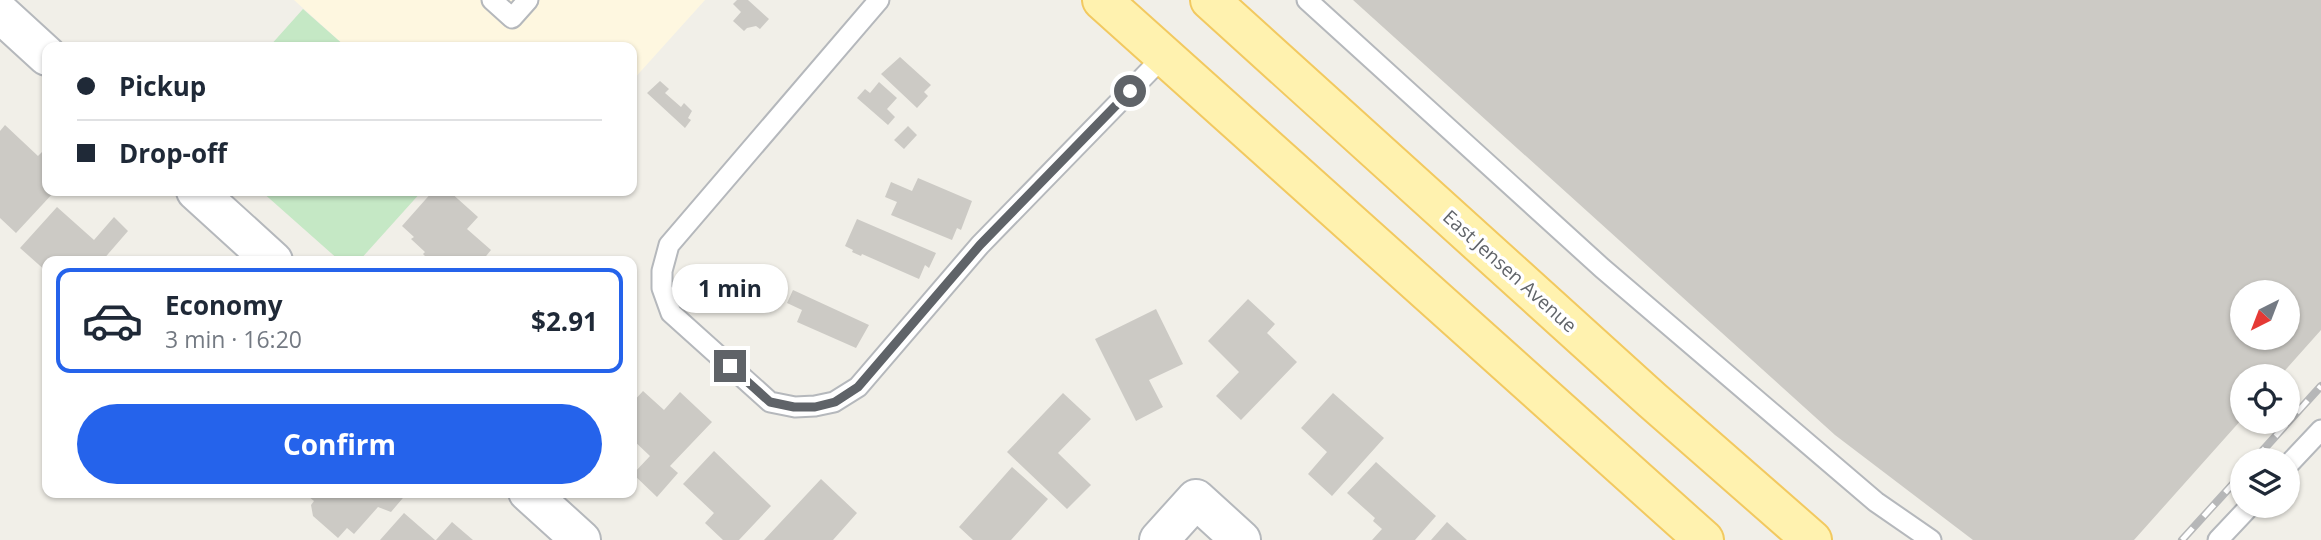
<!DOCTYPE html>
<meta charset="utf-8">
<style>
:root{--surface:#fff;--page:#f6f6f7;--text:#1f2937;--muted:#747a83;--line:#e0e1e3;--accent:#2563eb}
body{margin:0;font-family:"Open Sans",sans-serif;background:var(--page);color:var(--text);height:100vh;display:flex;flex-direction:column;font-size:26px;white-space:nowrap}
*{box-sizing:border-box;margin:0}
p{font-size:23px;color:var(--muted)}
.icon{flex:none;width:38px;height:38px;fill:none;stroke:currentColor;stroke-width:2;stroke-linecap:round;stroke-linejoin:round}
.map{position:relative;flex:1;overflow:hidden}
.sheet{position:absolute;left:42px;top:256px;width:595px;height:242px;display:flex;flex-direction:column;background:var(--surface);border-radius:14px;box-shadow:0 2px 5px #0004}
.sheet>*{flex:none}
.banner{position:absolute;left:42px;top:42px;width:595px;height:154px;border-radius:14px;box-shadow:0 2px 5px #0004;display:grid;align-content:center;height:154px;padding:0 35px;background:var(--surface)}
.needle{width:46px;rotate:222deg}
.fabs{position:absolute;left:2230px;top:280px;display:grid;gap:14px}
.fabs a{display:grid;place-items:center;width:70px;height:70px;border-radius:50%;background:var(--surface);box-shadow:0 2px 5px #0004;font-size:35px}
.end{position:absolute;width:32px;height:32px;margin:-16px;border:9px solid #5f6368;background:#fff;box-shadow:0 0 0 4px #fff}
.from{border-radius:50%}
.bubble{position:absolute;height:49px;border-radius:24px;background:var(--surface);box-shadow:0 2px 5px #0004;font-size:23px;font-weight:700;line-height:49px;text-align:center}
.banner b{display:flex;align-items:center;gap:24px;height:66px;font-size:26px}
.banner b+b{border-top:2px solid var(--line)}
.banner i{width:18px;height:18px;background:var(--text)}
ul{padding:12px 0 0;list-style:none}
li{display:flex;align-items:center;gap:21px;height:105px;margin:0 14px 10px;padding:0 21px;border:4px solid transparent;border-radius:14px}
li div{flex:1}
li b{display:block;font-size:26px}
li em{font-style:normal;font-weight:700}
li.current{border-color:var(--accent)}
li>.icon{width:63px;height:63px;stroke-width:1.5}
.primary-button{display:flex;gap:14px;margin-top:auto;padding:14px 35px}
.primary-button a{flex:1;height:80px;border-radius:42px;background:var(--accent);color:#fff;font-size:28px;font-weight:700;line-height:80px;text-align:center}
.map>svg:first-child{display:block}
.commercial{fill:#fef7e0}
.green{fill:#c5e8c5}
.building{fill:#cccac5;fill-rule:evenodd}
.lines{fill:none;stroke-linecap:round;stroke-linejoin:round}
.lane-casing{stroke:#b5b8bc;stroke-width:23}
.street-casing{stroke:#b5b8bc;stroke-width:42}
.primary-casing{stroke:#f2c960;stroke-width:42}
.lane{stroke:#fff;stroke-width:19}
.street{stroke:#fff;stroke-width:38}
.primary{stroke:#fff2af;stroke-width:38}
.rail-casing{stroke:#b6b7b8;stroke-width:8}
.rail{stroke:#fff;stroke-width:5;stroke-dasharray:16;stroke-linecap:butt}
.route{stroke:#5f6368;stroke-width:9}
.labels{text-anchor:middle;stroke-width:7;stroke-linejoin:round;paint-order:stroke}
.street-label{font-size:19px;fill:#5f6368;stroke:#fff}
</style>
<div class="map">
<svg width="2321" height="540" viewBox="0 0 2321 540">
<rect width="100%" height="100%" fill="#f1efe8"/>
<path class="commercial" d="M 294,0 L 705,0 L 632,81 L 632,47 L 346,47 Z"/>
<path class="green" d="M 303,9 L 346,47 L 269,47 Z
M 261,191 L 422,191 L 359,261 L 340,261 Z"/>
<path class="building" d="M 737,0 L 748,0 L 769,19 L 760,29 L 756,26 L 747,28 L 744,31 L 733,21 L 741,12 L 733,4 Z
M 1353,0 L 2321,0 L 2321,330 L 2280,376 L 2242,376 L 2242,419 L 2134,540 L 1973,540 L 1835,435 ZM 2242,292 L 2287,292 L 2287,338 L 2242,338 Z
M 900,57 L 931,85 L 924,92 L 928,96 L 917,108 L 881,74 Z
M 660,81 L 669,89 L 665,93 L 681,107 L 684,103 L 692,111 L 688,118 L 691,120 L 685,128 L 647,93 Z
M 879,82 L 897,98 L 887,109 L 895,117 L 888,125 L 857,98 L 865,89 L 870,93 Z
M 5,125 L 38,156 L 42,152 L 47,156 L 47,191 L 55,191 L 16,233 L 0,218 L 0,131 Z
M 908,126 L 917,135 L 904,149 L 894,140 Z
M 918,178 L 972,201 L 961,230 L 957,228 L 952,240 L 891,215 L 897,202 L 885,197 L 891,182 L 912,191 Z
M 433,191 L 449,191 L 478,217 L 467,229 L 491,250 L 482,261 L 430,261 L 423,254 L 425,252 L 411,239 L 414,237 L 402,226 Z
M 57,207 L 94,240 L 114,217 L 128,231 L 102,261 L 47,261 L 47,272 L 20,248 Z
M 857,219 L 936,253 L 929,268 L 925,265 L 919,279 L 862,254 L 861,256 L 852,252 L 853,250 L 845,246 Z
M 793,290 L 869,325 L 856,348 L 797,322 L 802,310 L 787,303 Z
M 1248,299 L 1275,324 L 1267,333 L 1297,362 L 1241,420 L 1216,396 L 1239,372 L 1208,341 Z
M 1156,309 L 1183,364 L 1149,380 L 1163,407 L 1136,421 L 1095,339 Z
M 643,391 L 664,410 L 680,392 L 712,422 L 670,466 L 678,473 L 657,497 L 633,474 L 650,456 L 632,439 L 632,403 Z
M 1063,393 L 1091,419 L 1058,453 L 1091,485 L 1067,509 L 1007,452 Z
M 1333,393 L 1384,438 L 1332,496 L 1308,474 L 1327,452 L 1301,428 Z
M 714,451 L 771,506 L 739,540 L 723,540 L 705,523 L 714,513 L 683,484 Z
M 1376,462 L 1436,516 L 1415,540 L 1372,540 L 1382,529 L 1373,521 L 1375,518 L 1347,493 Z
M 1012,467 L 1048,499 L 1011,540 L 973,540 L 959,527 Z
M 821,479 L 857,513 L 833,540 L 764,540 Z
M 303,492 L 408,492 L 391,512 L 378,507 L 354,534 L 347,528 L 338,538 L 313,516 L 311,505 L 314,501 Z
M 404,513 L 435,540 L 380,540 Z
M 452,522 L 473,540 L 436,540 Z
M 1447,522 L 1467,540 L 1431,540 Z"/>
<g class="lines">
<g class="lane-casing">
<path id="lane" d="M 492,0 L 512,18 L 528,0
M 879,0 L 669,245 L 662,271 L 662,288 L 671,313 L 770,402 L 795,407 L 815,406 L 834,402 L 858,387 L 980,245 L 1164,56
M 1307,0 L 1602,268 L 1876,502 L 1931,540
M 2287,466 L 2321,430
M 2218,540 L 2250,506"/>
</g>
<g class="street-casing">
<path id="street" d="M 0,13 L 47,56
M 196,191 L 273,261
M 528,492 L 581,540
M 1159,540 L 1196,499 L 1241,540"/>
</g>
<g class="primary-casing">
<path id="primary" d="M 1102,0 L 1704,540
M 1210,0 L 1652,400 L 1812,540"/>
</g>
<use href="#lane" class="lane"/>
<use href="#street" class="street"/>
<use href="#primary" class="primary"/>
<g class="rail-casing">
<path id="rail" d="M 2254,460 L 2321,386
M 2182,540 L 2242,474"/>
</g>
<use href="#rail" class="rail"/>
</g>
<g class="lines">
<path class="route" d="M 730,366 L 770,402 L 794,407 L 815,407 L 835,402 L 858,387 L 980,245 L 1130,91"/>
</g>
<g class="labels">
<g class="street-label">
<text transform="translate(1510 271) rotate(42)" y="7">East Jensen Avenue</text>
</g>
</g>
</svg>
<div class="fabs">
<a><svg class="needle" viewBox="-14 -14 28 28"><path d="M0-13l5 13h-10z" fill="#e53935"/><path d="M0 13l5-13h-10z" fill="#747a83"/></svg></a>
<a><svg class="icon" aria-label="locate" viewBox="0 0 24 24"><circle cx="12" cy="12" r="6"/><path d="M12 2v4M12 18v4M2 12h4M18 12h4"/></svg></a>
<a><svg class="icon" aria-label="layers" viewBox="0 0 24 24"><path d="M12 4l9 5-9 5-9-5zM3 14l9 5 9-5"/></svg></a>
</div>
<i class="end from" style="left:1130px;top:91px"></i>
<i class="end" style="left:730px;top:366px"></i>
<div class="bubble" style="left:672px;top:264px;width:116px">1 min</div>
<div class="banner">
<b><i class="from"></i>Pickup</b>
<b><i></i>Drop-off</b>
</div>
<section class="sheet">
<ul>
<li class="current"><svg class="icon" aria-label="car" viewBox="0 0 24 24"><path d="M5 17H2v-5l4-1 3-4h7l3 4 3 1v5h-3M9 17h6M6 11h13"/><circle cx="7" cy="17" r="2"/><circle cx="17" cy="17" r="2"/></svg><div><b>Economy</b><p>3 min · 16:20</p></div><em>$2.91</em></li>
</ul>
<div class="primary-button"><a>Confirm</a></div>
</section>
</div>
